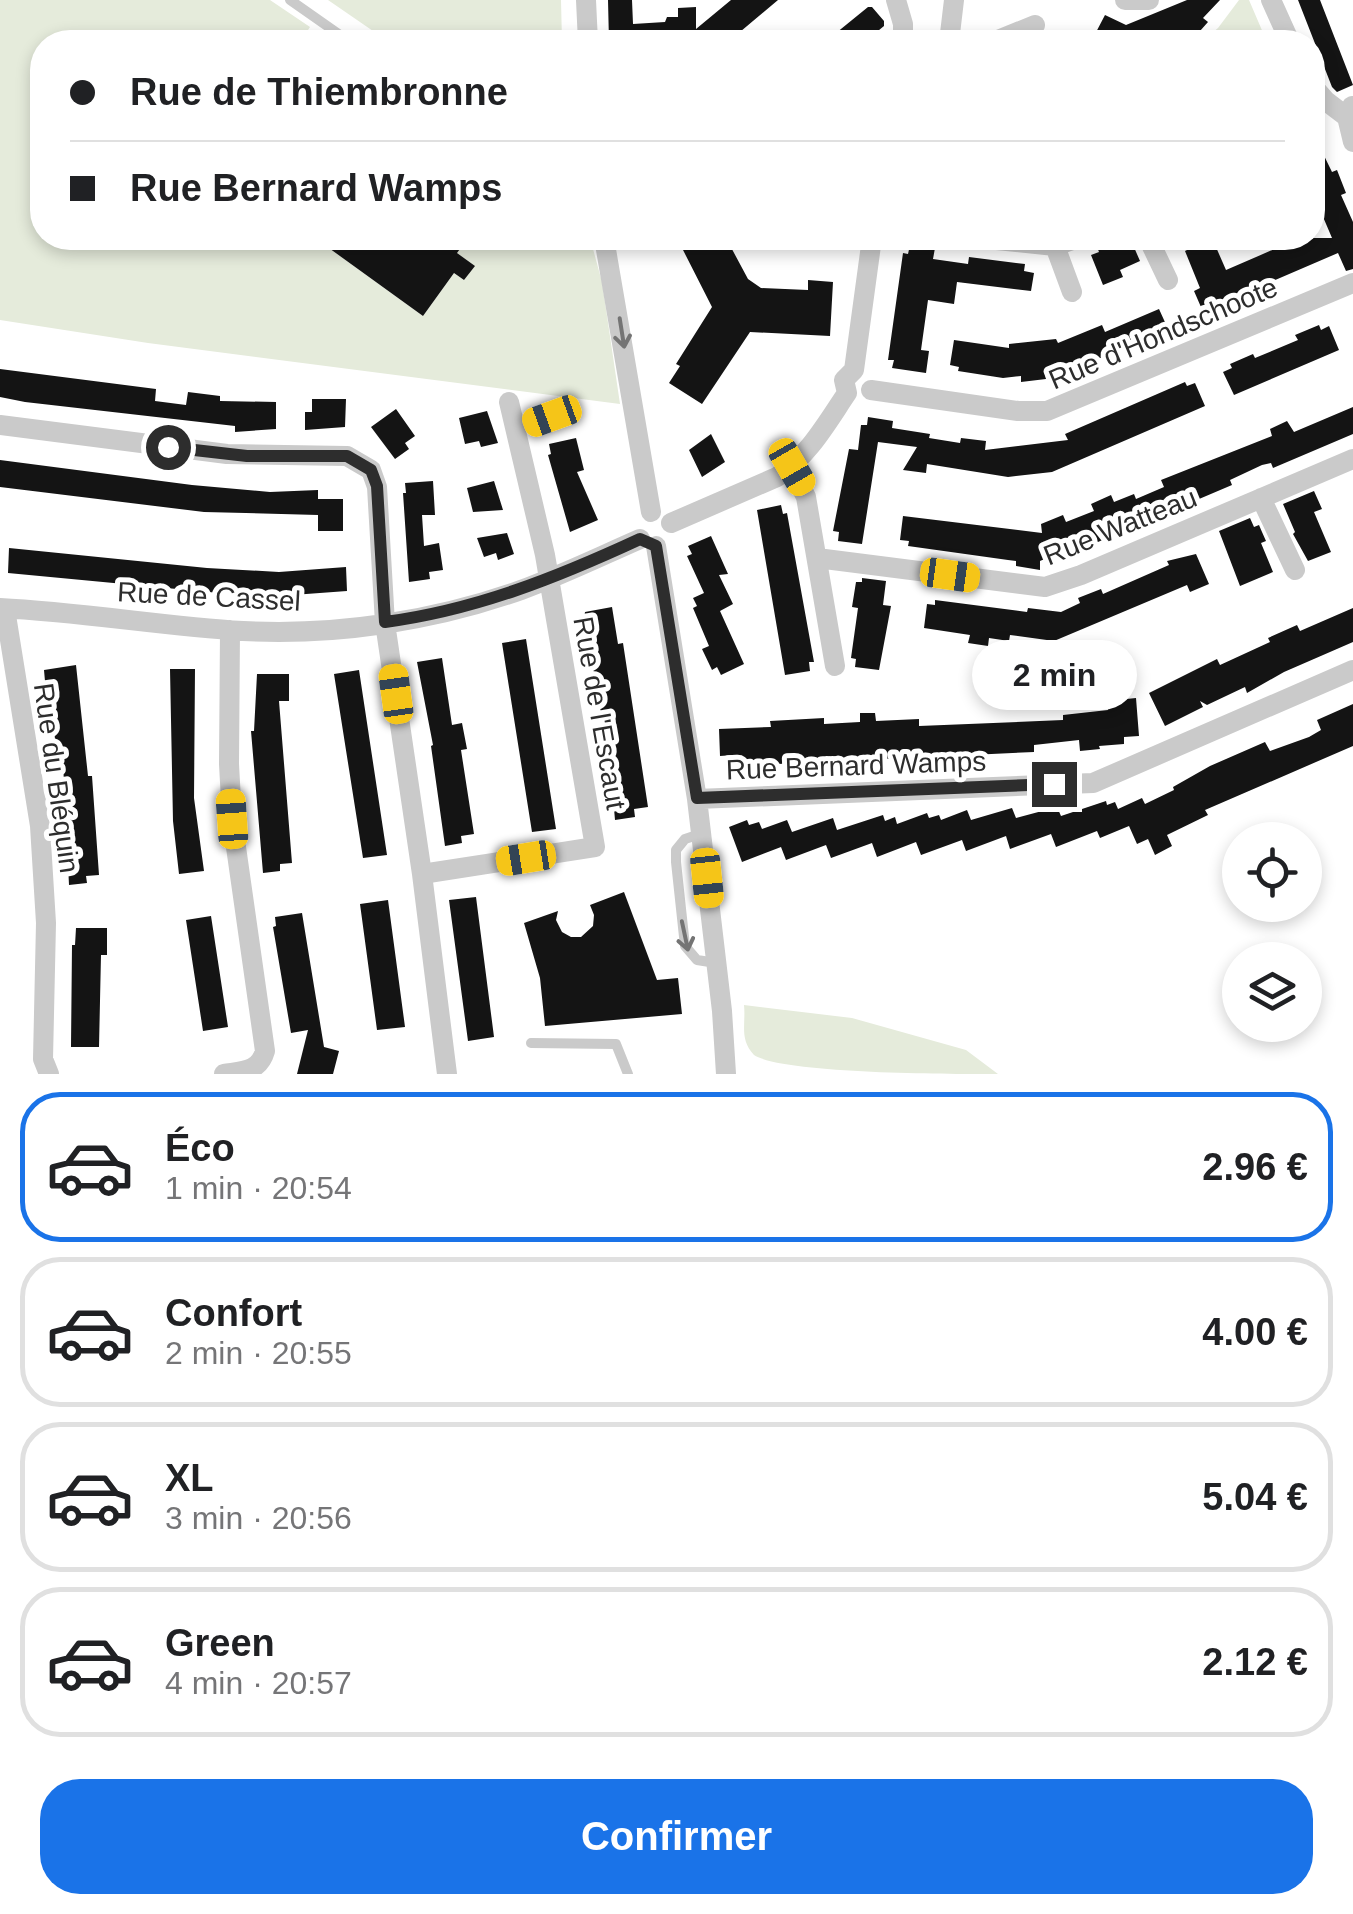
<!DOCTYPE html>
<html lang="fr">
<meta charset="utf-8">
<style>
:root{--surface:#fff;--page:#f2f2f2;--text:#202124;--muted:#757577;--line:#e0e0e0;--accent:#1a73e8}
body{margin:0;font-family:Arial,sans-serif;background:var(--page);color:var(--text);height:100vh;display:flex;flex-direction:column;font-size:38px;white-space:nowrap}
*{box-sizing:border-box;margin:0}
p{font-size:32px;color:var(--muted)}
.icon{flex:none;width:55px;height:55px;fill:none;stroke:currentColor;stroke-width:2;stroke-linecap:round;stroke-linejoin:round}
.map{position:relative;height:1074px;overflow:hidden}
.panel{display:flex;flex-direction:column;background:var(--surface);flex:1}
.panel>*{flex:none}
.banner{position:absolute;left:30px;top:30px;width:1295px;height:220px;border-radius:40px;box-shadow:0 5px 15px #0003;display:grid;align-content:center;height:220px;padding:0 40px;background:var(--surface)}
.fabs{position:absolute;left:1222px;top:822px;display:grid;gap:20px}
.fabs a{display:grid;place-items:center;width:100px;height:100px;border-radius:50%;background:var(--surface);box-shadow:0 5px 15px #0003;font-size:50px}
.end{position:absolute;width:45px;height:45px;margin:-22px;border:12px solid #2d2d2d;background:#fff;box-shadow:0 0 0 5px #fff}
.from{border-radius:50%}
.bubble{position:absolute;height:70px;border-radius:35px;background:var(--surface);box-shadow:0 5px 15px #0003;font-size:32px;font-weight:800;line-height:70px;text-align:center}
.car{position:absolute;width:30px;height:60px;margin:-30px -15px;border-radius:12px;box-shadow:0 0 8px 2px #0007;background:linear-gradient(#f5c518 24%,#345 0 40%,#f5c518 0 76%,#345 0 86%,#f5c518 0)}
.banner b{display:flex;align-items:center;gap:35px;height:95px;font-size:38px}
.banner b+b{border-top:2px solid var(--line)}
.banner i{width:25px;height:25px;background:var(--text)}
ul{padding:18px 0 0;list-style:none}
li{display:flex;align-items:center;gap:30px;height:150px;margin:0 20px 15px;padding:0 20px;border:5px solid var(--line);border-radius:40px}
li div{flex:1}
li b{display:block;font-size:38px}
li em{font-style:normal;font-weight:800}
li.current{border-color:var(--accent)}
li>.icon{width:90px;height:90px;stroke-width:1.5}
.primary-button{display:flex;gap:20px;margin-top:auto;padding:20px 40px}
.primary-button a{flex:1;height:115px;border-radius:40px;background:var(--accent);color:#fff;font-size:40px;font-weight:800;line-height:115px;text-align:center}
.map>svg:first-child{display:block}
.green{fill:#e5ebdb}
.building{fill:#141414}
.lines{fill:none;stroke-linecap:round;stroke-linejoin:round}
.service{stroke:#cacaca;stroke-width:10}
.minor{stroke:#cacaca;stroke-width:20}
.oneway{stroke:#747474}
.route{stroke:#2d2d2d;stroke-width:12}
.labels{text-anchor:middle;stroke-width:10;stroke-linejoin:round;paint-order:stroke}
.street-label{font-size:28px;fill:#2d2d2d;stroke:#fff}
</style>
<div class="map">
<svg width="1353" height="1074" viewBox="0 0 1353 1074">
<rect width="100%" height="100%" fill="#fff"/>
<path class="green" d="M 0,0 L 270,0 L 310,27 L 302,39 L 306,42 L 217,42 L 207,35 L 201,42 L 42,42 L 42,238 L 315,238 L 423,316 L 454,273 L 464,280 L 474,266 L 457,253 L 468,238 L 590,238 L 602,282 L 620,404 L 148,343 L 0,320 Z
M 328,0 L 561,0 L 562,42 L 389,42 Z
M 1239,0 L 1249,0 L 1267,42 L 1201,42 L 1218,28 Z
M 744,1005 L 852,1018 L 966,1050 L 998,1074 C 952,1074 783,1074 754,1055 C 739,1039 746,1024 744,1005 Z"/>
<path class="building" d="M 608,0 L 632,0 L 633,24 L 665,22 L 667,17 L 678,17 L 678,8 L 696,7 L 696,29 L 731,0 L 778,0 L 728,42 L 609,42 Z
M 1187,0 L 1220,0 L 1203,18 L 1208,22 L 1200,31 L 1173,42 L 1102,42 L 1093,38 L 1105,15 L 1126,25 Z
M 1298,0 L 1320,0 L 1353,85 L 1337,92 L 1332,87 Z
M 868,7 L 872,7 L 884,21 L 884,26 L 873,35 L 880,42 L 825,42 Z
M 1312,131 L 1332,172 L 1337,170 L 1346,193 L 1341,195 L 1353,222 L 1353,269 L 1346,271 L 1338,253 L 1254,289 L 1257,297 L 1249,301 L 1214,314 L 1213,310 L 1204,314 L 1194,291 L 1200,288 L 1185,251 L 1189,249 L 1186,241 L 1212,238 L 1226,270 L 1300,238 L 1332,238 L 1312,191 Z
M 315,238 L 468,238 L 457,253 L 475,266 L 464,280 L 454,273 L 423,316 Z
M 681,238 L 726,238 L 748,279 L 761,288 L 808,290 L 808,280 L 833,282 L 830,336 L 750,332 L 702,404 L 669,383 L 680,366 L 676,364 L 712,307 L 682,248 L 685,246 Z
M 1130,238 L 1140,261 L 1120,270 L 1123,277 L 1103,285 L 1091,255 L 1099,252 L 1097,247 Z
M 910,245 L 935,248 L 933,259 L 968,264 L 969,257 L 1025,264 L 1024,271 L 1034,273 L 1031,291 L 957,282 L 954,304 L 928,300 L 921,350 L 929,351 L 926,373 L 892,368 L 894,360 L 888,360 L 903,253 L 908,254 Z
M 1159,309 L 1169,331 L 1160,335 L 1163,340 L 1139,349 L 1138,345 L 1130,348 L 1128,346 L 1082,366 L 1080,361 L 1045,374 L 1046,379 L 1021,382 L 1021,376 L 1003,378 L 958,371 L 959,367 L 950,365 L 954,340 L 1009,348 L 1009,344 L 1056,339 L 1058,343 L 1102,325 L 1105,332 Z
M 1319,325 L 1321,330 L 1329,326 L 1339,350 L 1234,395 L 1223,372 L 1232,368 L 1230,364 L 1253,354 L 1255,358 L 1298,340 L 1295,335 Z
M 0,369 L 156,389 L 155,401 L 186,405 L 188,392 L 220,396 L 220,401 L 276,402 L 276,429 L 235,432 L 235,426 L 25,402 L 0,397 Z
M 1185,382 L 1187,386 L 1195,383 L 1205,406 L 1052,472 L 1008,477 L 927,464 L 926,473 L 903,470 L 917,447 L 878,442 L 862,544 L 838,541 L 839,532 L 833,531 L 849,449 L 858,450 L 861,425 L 867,425 L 868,417 L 893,421 L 892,428 L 930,434 L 929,438 L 960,443 L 961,438 L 986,441 L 985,450 L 1068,440 L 1065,434 Z
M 312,399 L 346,399 L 345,427 L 305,430 L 305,412 L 312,412 Z
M 1353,407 L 1353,434 L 1273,468 L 1271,463 L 1262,465 L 1230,480 L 1232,485 L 1065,556 L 1063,551 L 1040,561 L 1040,570 L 1016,566 L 1016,561 L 1008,560 L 908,546 L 909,541 L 900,540 L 903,516 L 1042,533 L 1041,524 L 1063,515 L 1066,522 L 1094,511 L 1091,504 L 1111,495 L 1114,502 L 1134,494 L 1136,499 L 1164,487 L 1161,480 L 1272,436 L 1270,429 L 1287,421 L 1294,432 Z
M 396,409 L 415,436 L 405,443 L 409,449 L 395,459 L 371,427 Z
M 487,411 L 498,443 L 481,447 L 479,441 L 465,444 L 459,418 Z
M 711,434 L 725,462 L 702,477 L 689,450 Z
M 576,438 L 584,470 L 577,472 L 598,520 L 570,532 L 548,455 L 551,454 L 549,444 Z
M 0,460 L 192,485 L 270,492 L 318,490 L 318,499 L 343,499 L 343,531 L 318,531 L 318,515 L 204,512 L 0,487 Z
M 433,481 L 435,515 L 422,515 L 424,546 L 439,543 L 443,570 L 429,572 L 430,579 L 409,582 L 403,493 L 406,493 L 405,483 Z
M 494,481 L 503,510 L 473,512 L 467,488 Z
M 1314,491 L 1322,509 L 1314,512 L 1331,552 L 1308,561 L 1293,534 L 1295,532 L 1283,504 Z
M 781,505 L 783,514 L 787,513 L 814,662 L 809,662 L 810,671 L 785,675 L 757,510 Z
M 1250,518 L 1254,527 L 1259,525 L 1262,532 L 1266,541 L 1261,543 L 1273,572 L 1240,586 L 1219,531 Z
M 507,533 L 514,554 L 498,560 L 496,553 L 484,557 L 477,538 Z
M 711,536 L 728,574 L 719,575 L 733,604 L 720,611 L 744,664 L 721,675 L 717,667 L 712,670 L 702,649 L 709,646 L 693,608 L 697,606 L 693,598 L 704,593 L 687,556 L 692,554 L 688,546 Z
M 9,548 L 207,568 L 279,572 L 346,567 L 347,591 L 279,596 L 219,593 L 8,573 Z
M 1196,554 L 1209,584 L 1190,592 L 1187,585 L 1054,641 L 1010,635 L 1009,641 L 989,638 L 988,646 L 968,643 L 970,635 L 924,628 L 927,604 L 935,605 L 935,600 L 1027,612 L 1028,608 L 1061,612 L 1080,603 L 1078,598 L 1101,589 L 1103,594 L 1169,565 L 1167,561 Z
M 862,578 L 886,581 L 883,605 L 891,606 L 879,670 L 855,667 L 856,659 L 851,658 L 858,608 L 852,607 L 856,582 L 862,582 Z
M 612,607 L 618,644 L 623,643 L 648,807 L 634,809 L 635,817 L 615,820 L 611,774 L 608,774 L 605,758 L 608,758 L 598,713 L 601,713 L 584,619 L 585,612 Z
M 1353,608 L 1353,642 L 1284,672 L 1247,693 L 1245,687 L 1207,705 L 1200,701 L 1203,707 L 1165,726 L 1149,693 L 1217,659 L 1220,665 L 1270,642 L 1268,638 L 1297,625 L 1300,631 Z
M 526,639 L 556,829 L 532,832 L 502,643 Z
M 442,658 L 452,725 L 462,723 L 467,749 L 461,750 L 474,834 L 461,836 L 462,843 L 445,846 L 431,746 L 433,745 L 417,662 Z
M 76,665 L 88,776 L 92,776 L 99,875 L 86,876 L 87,883 L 69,885 L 63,763 L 57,764 L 52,703 L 47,704 L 44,670 Z
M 170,669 L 195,669 L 194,798 L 204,871 L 179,874 L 173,821 Z
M 359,670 L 387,855 L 363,858 L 334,674 Z
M 257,674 L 289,674 L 289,701 L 279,701 L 292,863 L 280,864 L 280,871 L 263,873 L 251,731 L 254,731 Z
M 1136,698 L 1139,736 L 1124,737 L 1124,744 L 1099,746 L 1100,749 L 1080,751 L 1079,740 L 1034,745 L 1034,752 L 735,766 L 734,755 L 720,756 L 719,729 L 771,727 L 770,721 L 824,718 L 824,724 L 860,722 L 860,713 L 875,713 L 876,721 L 919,719 L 919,726 L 1063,720 L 1063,715 L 1108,710 L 1107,701 Z
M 1353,704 L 1353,746 L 1205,810 L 1208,815 L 1167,835 L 1172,846 L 1155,855 L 1148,839 L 1137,844 L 1129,826 L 1100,838 L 1097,831 L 1056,847 L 1051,834 L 1010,849 L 1006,836 L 966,851 L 962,840 L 921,855 L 916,842 L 877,857 L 872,843 L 831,858 L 826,845 L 786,860 L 781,847 L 742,862 L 729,827 L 747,820 L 749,825 L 759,822 L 762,829 L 787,820 L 792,832 L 833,818 L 837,830 L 883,815 L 885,821 L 895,817 L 897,824 L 927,813 L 929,818 L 939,815 L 941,820 L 967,810 L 971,820 L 1012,808 L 1016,818 L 1057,807 L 1061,816 L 1106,801 L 1107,805 L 1115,802 L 1118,809 L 1142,798 L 1145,804 L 1174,790 L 1173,787 L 1210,766 L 1265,742 L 1270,751 L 1309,737 L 1321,730 L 1317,720 Z
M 624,892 L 657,980 L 678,978 L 682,1014 L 545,1026 L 540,978 L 524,923 L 558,911 L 556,920 L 562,932 L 571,937 L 581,937 L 593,926 L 594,915 L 590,905 Z
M 476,897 L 494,1037 L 468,1041 L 449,900 Z
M 388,900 L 405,1027 L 377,1030 L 360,904 Z
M 302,913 L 324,1047 L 339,1051 L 333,1074 L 297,1074 L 308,1030 L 291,1033 L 273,927 L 276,926 L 275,917 Z
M 211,916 L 228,1027 L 203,1031 L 186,920 Z
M 76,928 L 107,928 L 107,955 L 101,955 L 99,1047 L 71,1047 L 72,945 L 75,945 Z"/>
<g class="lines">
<path class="service" d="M 290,0 L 350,42
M 517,429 L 553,416
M 700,834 L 685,839 L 676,850 L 676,862 L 685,946 L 697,960 L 716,963
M 531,1043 L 616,1044 L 628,1074"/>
<path class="minor" d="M 586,0 L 588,42
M 896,0 L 903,24 L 903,42
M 1125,0 L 1149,0
M 1271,0 L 1290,42
M 949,42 L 954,0
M 993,42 L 1035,25
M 1312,85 L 1326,101 L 1347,117
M 1352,106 L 1347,117 L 1353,142
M 604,238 L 651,512
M 977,238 L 1055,246 L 1078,238
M 1148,238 L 1168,280
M 1055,246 L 1072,292
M 871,390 L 1018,411 L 1047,411 L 1353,283
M 0,425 L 227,454 L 347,456 L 371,470 L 377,487 L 385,623 L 422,874 L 595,847 L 545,555 L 509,402
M 791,467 L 806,497 L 835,666
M 1261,498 L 1295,570
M 671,523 L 777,477 C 809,455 826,424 847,393 L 844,380 L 854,370 L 872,238
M 656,546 L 697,799 L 722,1011 L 726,1074
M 817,558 L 1045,587 L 1081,575 L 1353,459
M 0,608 C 81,612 162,626 243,631 C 336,636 434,621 521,590 C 562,575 601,556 640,539
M 5,609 L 40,826 L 46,923 L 43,1059 L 49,1074
M 697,799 L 1093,783 L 1353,670
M 422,874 L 447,1074
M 224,1074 C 243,1071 259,1072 265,1051 L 232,819 L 229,764 L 230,630"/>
</g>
<defs><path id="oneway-shaft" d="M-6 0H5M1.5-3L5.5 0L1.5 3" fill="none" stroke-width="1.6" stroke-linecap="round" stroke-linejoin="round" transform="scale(2.5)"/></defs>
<g class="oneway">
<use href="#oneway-shaft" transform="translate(622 333) rotate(81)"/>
<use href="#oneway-shaft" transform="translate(685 936) rotate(78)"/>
</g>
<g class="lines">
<path class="route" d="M 168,447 L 247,456 L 347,456 L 371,470 L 377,486 L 385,622 C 476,610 558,577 640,539 L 656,546 L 697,798 L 1054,784"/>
</g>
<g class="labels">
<g class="street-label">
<text transform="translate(1163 333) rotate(-23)" y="10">Rue d'Hondschoote</text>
<text transform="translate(1120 526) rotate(-22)" y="10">Rue Watteau</text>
<text transform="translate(209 596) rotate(3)" y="10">Rue de Cassel</text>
<text transform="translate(600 713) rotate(80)" y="10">Rue de l'Escaut</text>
<text transform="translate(856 765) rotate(-2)" y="10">Rue Bernard Wamps</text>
<text transform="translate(57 778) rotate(82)" y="10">Rue du Bléquin</text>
</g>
</g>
</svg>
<div class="fabs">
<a><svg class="icon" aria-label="locate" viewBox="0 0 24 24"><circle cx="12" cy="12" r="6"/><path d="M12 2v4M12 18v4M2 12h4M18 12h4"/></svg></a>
<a><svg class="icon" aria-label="layers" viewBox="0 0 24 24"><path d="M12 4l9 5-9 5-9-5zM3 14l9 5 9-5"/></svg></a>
</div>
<i class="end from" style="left:168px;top:447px"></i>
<i class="end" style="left:1054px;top:784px"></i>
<div class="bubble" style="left:972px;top:640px;width:165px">2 min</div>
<i class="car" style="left:552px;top:416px;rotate:250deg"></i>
<i class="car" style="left:792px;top:467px;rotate:150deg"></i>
<i class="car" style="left:950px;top:575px;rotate:98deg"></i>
<i class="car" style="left:396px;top:694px;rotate:352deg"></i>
<i class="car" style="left:232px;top:819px;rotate:356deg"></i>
<i class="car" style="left:526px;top:858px;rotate:261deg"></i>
<i class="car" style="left:707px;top:878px;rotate:174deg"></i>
<div class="banner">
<b><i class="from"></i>Rue de Thiembronne</b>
<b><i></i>Rue Bernard Wamps</b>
</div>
</div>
<section class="panel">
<ul>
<li class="current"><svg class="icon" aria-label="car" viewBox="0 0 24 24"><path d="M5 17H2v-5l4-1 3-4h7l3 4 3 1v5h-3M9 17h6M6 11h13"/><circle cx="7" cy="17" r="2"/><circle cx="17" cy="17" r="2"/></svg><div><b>Éco</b><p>1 min · 20:54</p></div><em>2.96 €</em></li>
<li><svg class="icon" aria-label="car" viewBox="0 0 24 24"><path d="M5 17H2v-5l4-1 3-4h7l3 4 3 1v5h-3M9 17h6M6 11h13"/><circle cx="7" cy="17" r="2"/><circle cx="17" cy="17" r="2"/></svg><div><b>Confort</b><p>2 min · 20:55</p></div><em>4.00 €</em></li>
<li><svg class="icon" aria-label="car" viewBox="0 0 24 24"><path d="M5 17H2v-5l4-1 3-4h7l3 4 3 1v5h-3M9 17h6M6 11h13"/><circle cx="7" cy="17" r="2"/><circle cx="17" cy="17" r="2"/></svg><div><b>XL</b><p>3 min · 20:56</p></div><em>5.04 €</em></li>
<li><svg class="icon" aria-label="car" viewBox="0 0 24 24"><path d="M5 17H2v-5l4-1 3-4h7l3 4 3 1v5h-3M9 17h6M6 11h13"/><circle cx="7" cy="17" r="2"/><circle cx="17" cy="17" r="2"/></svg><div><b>Green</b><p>4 min · 20:57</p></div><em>2.12 €</em></li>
</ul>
<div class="primary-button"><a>Confirmer</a></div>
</section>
